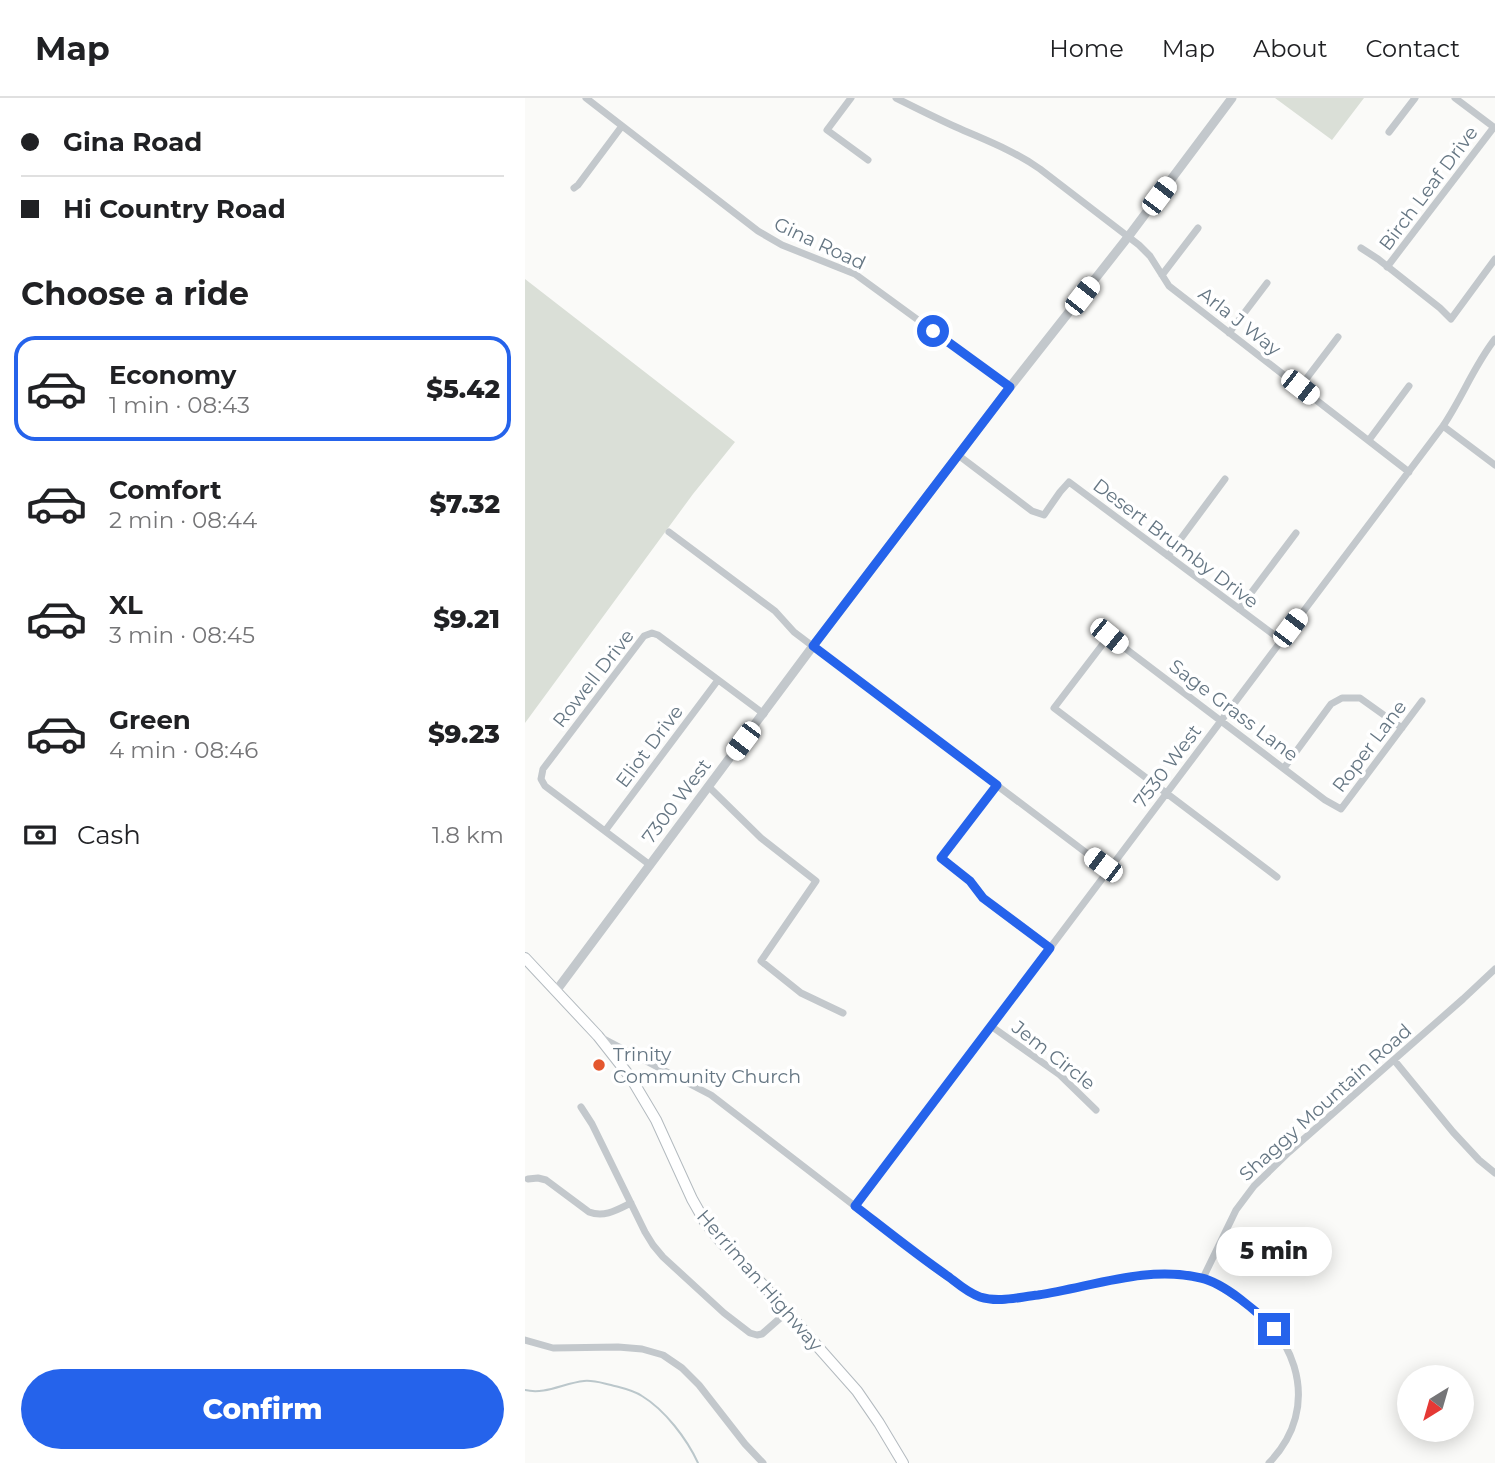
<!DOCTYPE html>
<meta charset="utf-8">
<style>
:root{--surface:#fff;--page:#f6f6f6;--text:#202124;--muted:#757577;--line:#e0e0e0;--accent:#2563eb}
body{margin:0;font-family:Montserrat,sans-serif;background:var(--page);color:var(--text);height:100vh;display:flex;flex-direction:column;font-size:26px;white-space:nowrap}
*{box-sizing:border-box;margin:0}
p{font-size:23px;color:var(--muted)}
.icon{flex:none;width:38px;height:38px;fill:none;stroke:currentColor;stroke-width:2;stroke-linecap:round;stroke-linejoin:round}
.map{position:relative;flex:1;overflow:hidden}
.details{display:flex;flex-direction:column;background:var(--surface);width:525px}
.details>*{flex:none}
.banner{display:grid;align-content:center;height:154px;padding:0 21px;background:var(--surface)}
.needle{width:46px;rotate:217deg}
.controls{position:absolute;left:872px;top:1267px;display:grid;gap:14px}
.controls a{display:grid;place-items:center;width:77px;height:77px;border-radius:50%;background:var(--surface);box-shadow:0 4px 18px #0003;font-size:35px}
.end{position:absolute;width:32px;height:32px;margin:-16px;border:9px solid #2563eb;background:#fff;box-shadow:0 0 0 4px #fff}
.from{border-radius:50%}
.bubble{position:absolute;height:49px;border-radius:24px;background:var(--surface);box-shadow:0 4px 18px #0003;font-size:23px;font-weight:800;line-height:49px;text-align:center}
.car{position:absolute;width:21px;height:42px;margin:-21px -10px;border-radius:9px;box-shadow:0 0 5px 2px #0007;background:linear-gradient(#fff 24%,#345 0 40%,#fff 0 76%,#345 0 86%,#fff 0)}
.banner b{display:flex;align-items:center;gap:24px;height:66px;font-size:26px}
.banner b+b{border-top:2px solid var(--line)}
.banner i{width:18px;height:18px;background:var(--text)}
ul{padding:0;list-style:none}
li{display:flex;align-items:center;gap:21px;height:105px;margin:0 14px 10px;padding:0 7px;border:4px solid transparent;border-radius:21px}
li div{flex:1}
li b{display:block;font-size:26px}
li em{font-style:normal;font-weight:800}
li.selected{border-color:var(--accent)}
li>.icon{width:63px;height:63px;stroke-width:1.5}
h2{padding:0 21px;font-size:32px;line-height:84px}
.pay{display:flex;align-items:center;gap:18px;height:77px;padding:0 21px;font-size:26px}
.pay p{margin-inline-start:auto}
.cta{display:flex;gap:14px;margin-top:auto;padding:14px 21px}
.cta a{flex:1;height:80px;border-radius:42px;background:var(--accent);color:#fff;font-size:28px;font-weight:800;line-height:80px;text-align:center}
header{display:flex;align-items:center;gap:42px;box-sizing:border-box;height:98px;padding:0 35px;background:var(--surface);border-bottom:2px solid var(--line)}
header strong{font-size:33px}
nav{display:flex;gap:38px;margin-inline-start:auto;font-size:24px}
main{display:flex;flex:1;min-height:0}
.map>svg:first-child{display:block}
.green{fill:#dadfd7}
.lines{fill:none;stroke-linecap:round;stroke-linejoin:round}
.stream{stroke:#bbc7cb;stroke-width:2}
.secondary-casing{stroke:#b3babf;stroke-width:12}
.minor{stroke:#c3c8cc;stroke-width:7}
.tertiary{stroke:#c3c8cc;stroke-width:9}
.secondary{stroke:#fff;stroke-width:10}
.route{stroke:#2563eb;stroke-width:9}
.poi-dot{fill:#e4572e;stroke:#fff;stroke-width:2.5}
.labels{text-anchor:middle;stroke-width:7;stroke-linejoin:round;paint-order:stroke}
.street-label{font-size:19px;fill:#657683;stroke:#fff}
.poi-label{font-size:19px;fill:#657683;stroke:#fff;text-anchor:start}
</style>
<header>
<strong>Map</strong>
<nav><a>Home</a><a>Map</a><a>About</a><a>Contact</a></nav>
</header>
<main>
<section class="details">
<div class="banner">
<b><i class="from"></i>Gina Road</b>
<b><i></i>Hi Country Road</b>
</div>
<h2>Choose a ride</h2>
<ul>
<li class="selected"><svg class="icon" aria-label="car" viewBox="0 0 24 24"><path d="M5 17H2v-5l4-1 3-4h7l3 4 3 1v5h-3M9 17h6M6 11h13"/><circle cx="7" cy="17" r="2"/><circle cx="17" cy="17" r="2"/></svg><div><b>Economy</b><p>1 min · 08:43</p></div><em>$5.42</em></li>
<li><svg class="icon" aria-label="car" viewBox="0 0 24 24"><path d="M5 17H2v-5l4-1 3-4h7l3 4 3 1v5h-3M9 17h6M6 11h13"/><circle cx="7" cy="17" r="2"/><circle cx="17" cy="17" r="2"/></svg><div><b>Comfort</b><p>2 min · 08:44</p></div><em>$7.32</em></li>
<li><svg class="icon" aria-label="car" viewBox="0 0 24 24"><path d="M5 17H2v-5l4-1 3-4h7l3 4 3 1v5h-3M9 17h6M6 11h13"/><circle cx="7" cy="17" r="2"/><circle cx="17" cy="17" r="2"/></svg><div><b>XL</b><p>3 min · 08:45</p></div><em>$9.21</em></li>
<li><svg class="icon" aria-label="car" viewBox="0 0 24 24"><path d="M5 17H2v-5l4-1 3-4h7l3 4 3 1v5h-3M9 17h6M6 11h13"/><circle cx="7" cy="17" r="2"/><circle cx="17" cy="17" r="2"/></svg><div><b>Green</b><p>4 min · 08:46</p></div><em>$9.23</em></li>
</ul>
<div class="pay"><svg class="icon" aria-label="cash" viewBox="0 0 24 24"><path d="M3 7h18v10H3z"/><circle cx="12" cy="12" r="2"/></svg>Cash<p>1.8 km</p></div>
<div class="cta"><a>Confirm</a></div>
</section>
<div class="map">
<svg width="970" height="1365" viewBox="0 0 970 1365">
<rect width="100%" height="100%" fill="#fafaf8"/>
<path class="green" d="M 750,0 L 839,0 L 807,42 Z
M 0,181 L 210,344 L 168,396 L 0,625 Z"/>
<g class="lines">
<path class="stream" d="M 0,1292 C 20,1297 39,1285 59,1283 C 68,1282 77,1285 86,1287 C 97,1290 108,1292 117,1298 C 140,1312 162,1341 173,1365"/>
<g class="secondary-casing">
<path id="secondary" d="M 0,860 L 73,938 L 106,980 L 131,1022 L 167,1101 L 180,1124 L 197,1145 L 240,1189 L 332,1293 L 354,1325 L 378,1365"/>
</g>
<path class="minor" d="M 61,0 L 233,133 L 257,147 L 330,176 L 485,289
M 326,0 L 302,32 L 343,62
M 371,0 C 391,10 411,20 431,29 C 460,42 488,52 515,71 L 614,147 L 625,158 L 644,188 L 884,374
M 930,0 L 970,30
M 864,34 L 890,0
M 49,90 L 53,87 L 97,28
M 836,150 L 853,161 L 915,210 L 926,221 L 970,161
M 862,169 L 969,29
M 637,177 L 673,130
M 704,235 L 742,185
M 775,289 L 813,239
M 918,328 L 970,367
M 844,342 L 884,288
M 433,357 L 507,413 L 519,417 L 535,394 L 544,384 L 756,542
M 144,434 L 250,513 L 269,534 L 584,772
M 643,458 L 700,381
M 714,511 L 771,435
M 759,670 L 806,606 L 817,600 L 835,600 L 877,630
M 472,687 L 416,760 L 445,783 L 458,800 L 525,850
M 184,689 L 236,740 L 291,783 L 236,863 L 276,895 L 318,915
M 80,733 L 193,582
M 125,767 L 20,688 L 16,681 L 18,671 L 119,538 L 127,535 L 133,537 L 239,616
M 752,779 L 529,610 L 584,538 L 800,702 L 816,711 L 897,603
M 466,928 L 535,977 L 571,1012
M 77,940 L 186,997 L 410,1170 C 429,1183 447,1200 470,1202 C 484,1203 499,1199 513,1197 C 562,1190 609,1171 659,1177 C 666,1178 674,1178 680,1181 C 694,1186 705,1195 717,1203 C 741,1219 760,1239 769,1268 C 780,1304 770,1338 744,1365
M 869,962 L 928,1034 L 954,1062 L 970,1075
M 56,1009 L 67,1026 L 120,1134 L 128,1147 L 138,1159 L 199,1215 L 225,1235 L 232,1237 L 237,1236 L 262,1214
M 3,1081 L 13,1080 L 21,1082 L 64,1114 C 79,1120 92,1112 106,1105
M 330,1109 L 918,328 C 937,300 949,268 970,241
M 678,1180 L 711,1112 L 729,1088 L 764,1054 L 938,901 L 970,871
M 0,1242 L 28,1250 L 93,1249 L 117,1251 L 138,1257 L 157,1270 L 174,1287 L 220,1346 L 238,1365"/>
<path class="tertiary" d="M 31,893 L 288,548 L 485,289 L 603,139 L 707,0"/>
<use href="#secondary" class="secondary"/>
</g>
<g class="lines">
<path class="route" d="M 408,233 L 485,289 L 288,548 L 472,687 L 416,760 L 445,783 L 458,800 L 525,850 L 330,1108 C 361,1132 392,1157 424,1179 C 433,1186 443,1195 455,1199 C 474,1205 494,1199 513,1197 C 567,1189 621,1167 676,1180 C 699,1185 733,1214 749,1231"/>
</g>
<circle class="poi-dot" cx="74" cy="967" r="7"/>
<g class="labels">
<g class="street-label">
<text transform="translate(903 90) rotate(-53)" y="7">Birch Leaf Drive</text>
<text transform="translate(295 145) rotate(25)" y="7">Gina Road</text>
<text transform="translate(715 223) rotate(38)" y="7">Arla J Way</text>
<text transform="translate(651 445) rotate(37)" y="7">Desert Brumby Drive</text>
<text transform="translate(68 580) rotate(-52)" y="7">Rowell Drive</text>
<text transform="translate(709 612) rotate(37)" y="7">Sage Grass Lane</text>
<text transform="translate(124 648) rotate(-53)" y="7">Eliot Drive</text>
<text transform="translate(844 648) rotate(-53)" y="7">Roper Lane</text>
<text transform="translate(642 668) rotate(-53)" y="7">7530 West</text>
<text transform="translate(151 703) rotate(-53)" y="7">7300 West</text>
<text transform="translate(529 957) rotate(38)" y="7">Jem Circle</text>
<text transform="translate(800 1004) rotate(-42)" y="7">Shaggy Mountain Road</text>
<text transform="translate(235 1182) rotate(49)" y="7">Herriman Highway</text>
</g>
<g class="poi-label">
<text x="88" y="963">Trinity<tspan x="88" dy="22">Community Church</tspan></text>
</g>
</g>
</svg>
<div class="controls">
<a><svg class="needle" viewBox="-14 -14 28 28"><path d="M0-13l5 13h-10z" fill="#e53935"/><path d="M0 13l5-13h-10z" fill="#757577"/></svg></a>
</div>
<i class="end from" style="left:408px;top:233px"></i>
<i class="end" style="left:749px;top:1231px"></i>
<div class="bubble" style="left:691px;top:1129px;width:116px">5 min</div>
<i class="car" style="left:634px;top:98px;rotate:37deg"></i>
<i class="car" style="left:557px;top:198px;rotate:38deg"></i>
<i class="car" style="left:775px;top:289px;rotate:128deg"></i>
<i class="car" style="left:765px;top:530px;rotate:37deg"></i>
<i class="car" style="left:584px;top:538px;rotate:129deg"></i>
<i class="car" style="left:218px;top:643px;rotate:217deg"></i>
<i class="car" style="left:578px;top:767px;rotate:307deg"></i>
</div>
</main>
